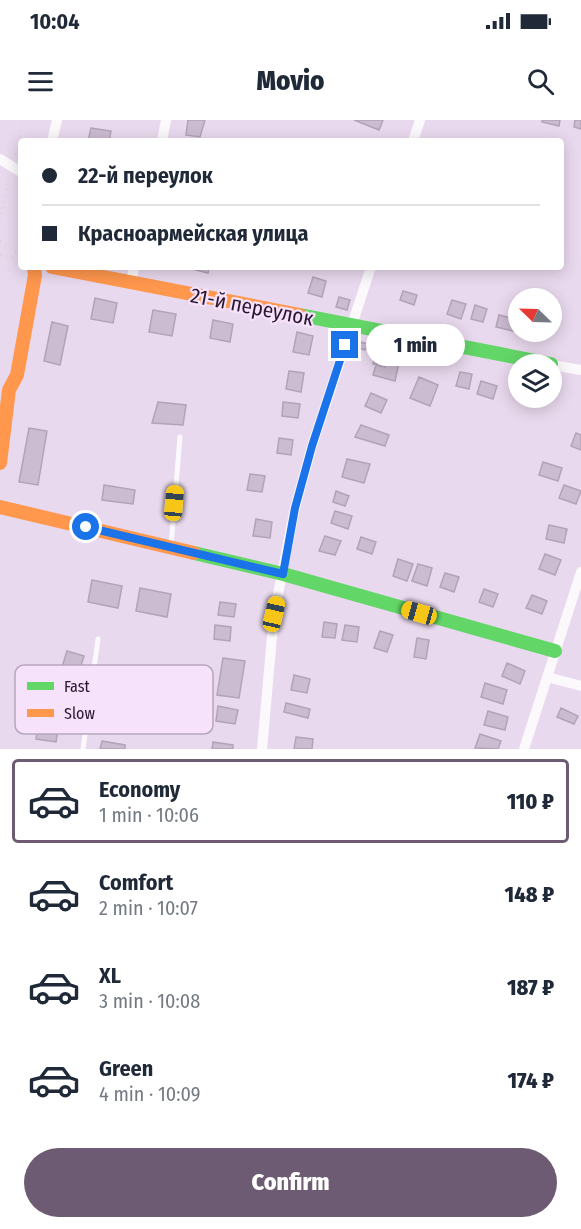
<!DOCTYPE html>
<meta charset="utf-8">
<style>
:root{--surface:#fff;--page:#f6f6f7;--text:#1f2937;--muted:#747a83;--line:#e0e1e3;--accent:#6c5b72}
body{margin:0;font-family:"Fira Sans Condensed",sans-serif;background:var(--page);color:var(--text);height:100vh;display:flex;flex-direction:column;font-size:22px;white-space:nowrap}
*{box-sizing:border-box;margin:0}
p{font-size:20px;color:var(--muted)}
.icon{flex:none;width:33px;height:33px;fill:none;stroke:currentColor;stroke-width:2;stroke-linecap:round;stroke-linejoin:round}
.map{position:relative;height:629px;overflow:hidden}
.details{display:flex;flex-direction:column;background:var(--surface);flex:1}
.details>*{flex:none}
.guide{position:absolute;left:18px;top:18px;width:546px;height:132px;border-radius:6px;box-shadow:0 3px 15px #0003;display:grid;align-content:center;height:132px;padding:0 24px;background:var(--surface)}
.needle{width:39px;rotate:293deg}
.buttons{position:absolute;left:508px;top:168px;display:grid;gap:12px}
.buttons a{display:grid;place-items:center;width:54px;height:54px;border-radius:50%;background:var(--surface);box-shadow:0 3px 15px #0003;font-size:30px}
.end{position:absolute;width:27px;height:27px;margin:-14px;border:8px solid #1a73e8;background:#fff;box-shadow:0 0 0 3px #fff}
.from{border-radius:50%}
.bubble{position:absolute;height:42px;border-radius:21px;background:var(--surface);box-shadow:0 3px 15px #0003;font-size:20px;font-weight:800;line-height:42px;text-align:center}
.car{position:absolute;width:18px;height:36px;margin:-18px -9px;border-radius:8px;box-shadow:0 0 4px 2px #0007;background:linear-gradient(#f5c518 24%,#345 0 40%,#f5c518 0 76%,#345 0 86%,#f5c518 0)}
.guide b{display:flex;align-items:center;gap:21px;height:57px;font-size:22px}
.guide b+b{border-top:2px solid var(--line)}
.guide i{width:15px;height:15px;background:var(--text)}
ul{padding:10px 0 0;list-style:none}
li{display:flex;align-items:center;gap:18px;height:84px;margin:0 12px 9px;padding:0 12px;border:3px solid transparent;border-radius:6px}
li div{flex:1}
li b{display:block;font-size:22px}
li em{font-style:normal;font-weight:800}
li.on{border-color:var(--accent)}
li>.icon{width:54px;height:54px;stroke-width:1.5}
.action{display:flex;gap:12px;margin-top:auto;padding:12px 24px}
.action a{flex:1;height:69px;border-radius:36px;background:var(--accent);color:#fff;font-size:24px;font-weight:800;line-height:69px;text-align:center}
.status{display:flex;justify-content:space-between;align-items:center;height:42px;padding:0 30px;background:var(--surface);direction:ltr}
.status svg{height:16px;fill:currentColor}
header{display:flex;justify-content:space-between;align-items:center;height:78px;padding:0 24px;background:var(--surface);font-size:27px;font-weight:800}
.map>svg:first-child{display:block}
.building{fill:#ccbcd1;stroke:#b3a3b8;stroke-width:1.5}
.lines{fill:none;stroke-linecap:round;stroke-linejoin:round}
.path{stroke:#dbd6dd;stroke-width:2;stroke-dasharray:1.5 4.5;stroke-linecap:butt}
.lane{stroke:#fcf9fc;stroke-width:5}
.street{stroke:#fcf9fc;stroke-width:10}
.fast{stroke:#63d668;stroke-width:14}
.slow{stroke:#ff974d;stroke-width:14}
.route{stroke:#1a73e8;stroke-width:8}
.labels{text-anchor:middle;stroke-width:4.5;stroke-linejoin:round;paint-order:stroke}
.street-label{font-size:21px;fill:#29172f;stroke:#f6e2fb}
.key{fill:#f6e2fb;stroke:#b8a5be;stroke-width:1.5}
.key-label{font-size:16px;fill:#29172f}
</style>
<div class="status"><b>10:04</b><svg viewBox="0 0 49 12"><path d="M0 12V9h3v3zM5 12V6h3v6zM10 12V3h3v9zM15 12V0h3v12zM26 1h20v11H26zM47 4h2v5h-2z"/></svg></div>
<header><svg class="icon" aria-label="menu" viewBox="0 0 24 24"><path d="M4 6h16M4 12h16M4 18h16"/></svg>Movio<svg class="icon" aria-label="search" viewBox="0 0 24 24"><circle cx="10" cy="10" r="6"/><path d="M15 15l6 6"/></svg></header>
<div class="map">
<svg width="581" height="629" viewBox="0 0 581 629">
<rect width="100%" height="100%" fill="#e9d9ee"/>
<path class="building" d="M 188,0 L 205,0 L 200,17 L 186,15 Z
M 354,0 L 383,0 L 379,10 Z
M 542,0 L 560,0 L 559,6 L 542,2 Z
M 575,0 L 581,0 L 581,9 L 574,7 Z
M 91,8 L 111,11 L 109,21 L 88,21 Z
M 184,147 L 209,147 L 208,153 Z
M 313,157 L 326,161 L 322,177 L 308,173 Z
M 403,171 L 417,175 L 414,185 L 400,180 Z
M 339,177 L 350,180 L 347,190 L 336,187 Z
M 95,178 L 117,183 L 113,203 L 91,199 Z
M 452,180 L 466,184 L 461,199 L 447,194 Z
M 475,185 L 487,189 L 483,202 L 471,199 Z
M 153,190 L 176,194 L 172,216 L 149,212 Z
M 499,195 L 516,199 L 513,211 L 496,207 Z
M 213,200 L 233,204 L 230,222 L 210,218 Z
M 52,202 L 68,206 L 60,245 L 44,241 Z
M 297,212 L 313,216 L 309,235 L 293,232 Z
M 529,212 L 541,212 L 540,218 L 528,216 Z
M 361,222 L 368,224 L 365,230 L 359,228 Z
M 376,234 L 387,237 L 385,247 L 373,244 Z
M 379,235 L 400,238 L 395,261 L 373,255 Z
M 289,251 L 304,253 L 301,272 L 286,269 Z
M 460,252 L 472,254 L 469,269 L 456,266 Z
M 419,257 L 438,265 L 430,286 L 410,278 Z
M 481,261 L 497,266 L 493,279 L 477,274 Z
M 371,273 L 387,280 L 381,293 L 365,286 Z
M 519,274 L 519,278 L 538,278 L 536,285 L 518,279 Z
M 158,282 L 186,285 L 183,305 L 152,303 Z
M 283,282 L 300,284 L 298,298 L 282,296 Z
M 361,305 L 389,315 L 385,326 L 355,317 Z
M 29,308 L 47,311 L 38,365 L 19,362 Z
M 576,313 L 581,315 L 581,330 L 571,326 Z
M 279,318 L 293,320 L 291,335 L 277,333 Z
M 347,339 L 370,344 L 364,363 L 342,357 Z
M 543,342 L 562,348 L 558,361 L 539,355 Z
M 250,354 L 265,356 L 262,372 L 247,370 Z
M 104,365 L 135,370 L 133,384 L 102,380 Z
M 564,365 L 581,371 L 576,384 L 559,378 Z
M 336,371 L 349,376 L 345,386 L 333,382 Z
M 335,391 L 352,396 L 348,409 L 331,403 Z
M 256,399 L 272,402 L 270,418 L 253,416 Z
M 549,405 L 567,409 L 564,423 L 546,419 Z
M 325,416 L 341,421 L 335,435 L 319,431 Z
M 361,417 L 376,422 L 372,434 L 357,429 Z
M 545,434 L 561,440 L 555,455 L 539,449 Z
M 398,439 L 413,444 L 407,461 L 393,456 Z
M 418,444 L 432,448 L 427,466 L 412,461 Z
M 445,453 L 459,457 L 454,472 L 440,467 Z
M 92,460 L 122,466 L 118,488 L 88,482 Z
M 140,468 L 171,474 L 167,497 L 136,491 Z
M 484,469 L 498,474 L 493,487 L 479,482 Z
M 532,475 L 547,481 L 542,494 L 526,488 Z
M 220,482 L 236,484 L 234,497 L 218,495 Z
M 324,502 L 337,504 L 335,518 L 322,517 Z
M 215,505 L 231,507 L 230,521 L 214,519 Z
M 345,505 L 359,507 L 357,522 L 342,520 Z
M 380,511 L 393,515 L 387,532 L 374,528 Z
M 417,518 L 429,520 L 426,539 L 414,537 Z
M 67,531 L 84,536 L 79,552 L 62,547 Z
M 223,538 L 245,541 L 239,578 L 217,575 Z
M 507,543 L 525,551 L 520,564 L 502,556 Z
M 294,555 L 310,559 L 307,573 L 291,570 Z
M 485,563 L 507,570 L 503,584 L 481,577 Z
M 286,583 L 310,589 L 308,598 L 284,592 Z
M 218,586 L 238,590 L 235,604 L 216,601 Z
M 561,588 L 578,596 L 574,604 L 557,597 Z
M 488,591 L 508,597 L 505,610 L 484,605 Z
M 39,601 L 59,604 L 56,622 L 36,619 Z
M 480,614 L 501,621 L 498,629 L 475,628 Z
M 296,617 L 313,619 L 312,629 L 294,629 Z
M 102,621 L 125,625 L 125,629 L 100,629 Z
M 213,622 L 233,625 L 233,629 L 212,629 Z"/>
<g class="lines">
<path class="path" d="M 15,35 L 24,0
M 0,100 L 9,58
M 0,121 L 21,135
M 0,135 L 21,139"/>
<path class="lane" d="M 171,426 L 180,317
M 83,629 L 98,519"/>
<path class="street" d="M 52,21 L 57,0
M 162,21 L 166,0
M 413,21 L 420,0
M 0,39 L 21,52
M 131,163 L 134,147
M 552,245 L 581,250
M 547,557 L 581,566
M 262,629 L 274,494 L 295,388 L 312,326 L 371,147
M 524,629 L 581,452"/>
<path class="fast" d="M 300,195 L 551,244
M 194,433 L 283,454 L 555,531"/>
<path class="slow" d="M 52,147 L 300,195
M 0,343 L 9,270 L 17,255 L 35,155 L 34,147
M 0,387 L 194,433"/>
</g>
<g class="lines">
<path class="route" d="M 86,407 L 283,454 L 295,388 L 312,326 L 345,225"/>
</g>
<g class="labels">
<g class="street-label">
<text transform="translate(252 187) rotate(11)" y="7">21-й переулок</text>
</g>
</g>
<rect x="15" y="545" width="198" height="69" rx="9" class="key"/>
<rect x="27" y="562" width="27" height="8" fill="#63d668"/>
<rect x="27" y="589" width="27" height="8" fill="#ff974d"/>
<g class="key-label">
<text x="64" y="572">Fast</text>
<text x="64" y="599">Slow</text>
</g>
</svg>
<div class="buttons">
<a><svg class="needle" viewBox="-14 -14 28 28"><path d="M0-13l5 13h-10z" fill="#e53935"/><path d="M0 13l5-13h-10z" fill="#747a83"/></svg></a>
<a><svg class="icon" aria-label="layers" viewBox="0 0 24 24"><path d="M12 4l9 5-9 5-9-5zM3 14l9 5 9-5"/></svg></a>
</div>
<i class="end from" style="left:86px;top:407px"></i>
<i class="end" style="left:345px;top:225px"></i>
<div class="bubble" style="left:366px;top:204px;width:99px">1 min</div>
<i class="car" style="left:174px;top:383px;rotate:5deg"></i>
<i class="car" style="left:419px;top:493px;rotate:286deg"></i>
<i class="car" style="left:274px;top:494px;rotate:13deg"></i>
<div class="guide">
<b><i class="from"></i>22-й переулок</b>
<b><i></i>Красноармейская улица</b>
</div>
</div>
<section class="details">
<ul>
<li class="on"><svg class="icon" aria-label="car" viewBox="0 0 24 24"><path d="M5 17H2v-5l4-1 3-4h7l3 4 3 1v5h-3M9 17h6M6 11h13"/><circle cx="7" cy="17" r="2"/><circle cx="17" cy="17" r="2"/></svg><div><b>Economy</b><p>1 min · 10:06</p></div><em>110 ₽</em></li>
<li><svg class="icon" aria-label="car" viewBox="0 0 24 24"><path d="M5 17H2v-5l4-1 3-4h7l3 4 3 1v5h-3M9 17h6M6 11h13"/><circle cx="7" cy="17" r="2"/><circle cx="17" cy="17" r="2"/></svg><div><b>Comfort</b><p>2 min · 10:07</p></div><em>148 ₽</em></li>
<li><svg class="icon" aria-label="car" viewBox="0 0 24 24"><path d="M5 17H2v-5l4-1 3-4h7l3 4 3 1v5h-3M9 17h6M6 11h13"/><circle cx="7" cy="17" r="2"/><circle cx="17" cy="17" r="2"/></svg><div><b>XL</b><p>3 min · 10:08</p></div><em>187 ₽</em></li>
<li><svg class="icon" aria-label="car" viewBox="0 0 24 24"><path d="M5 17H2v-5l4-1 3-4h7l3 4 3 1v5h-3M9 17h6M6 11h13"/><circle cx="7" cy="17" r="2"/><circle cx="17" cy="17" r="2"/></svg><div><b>Green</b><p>4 min · 10:09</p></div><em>174 ₽</em></li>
</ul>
<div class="action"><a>Confirm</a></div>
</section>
